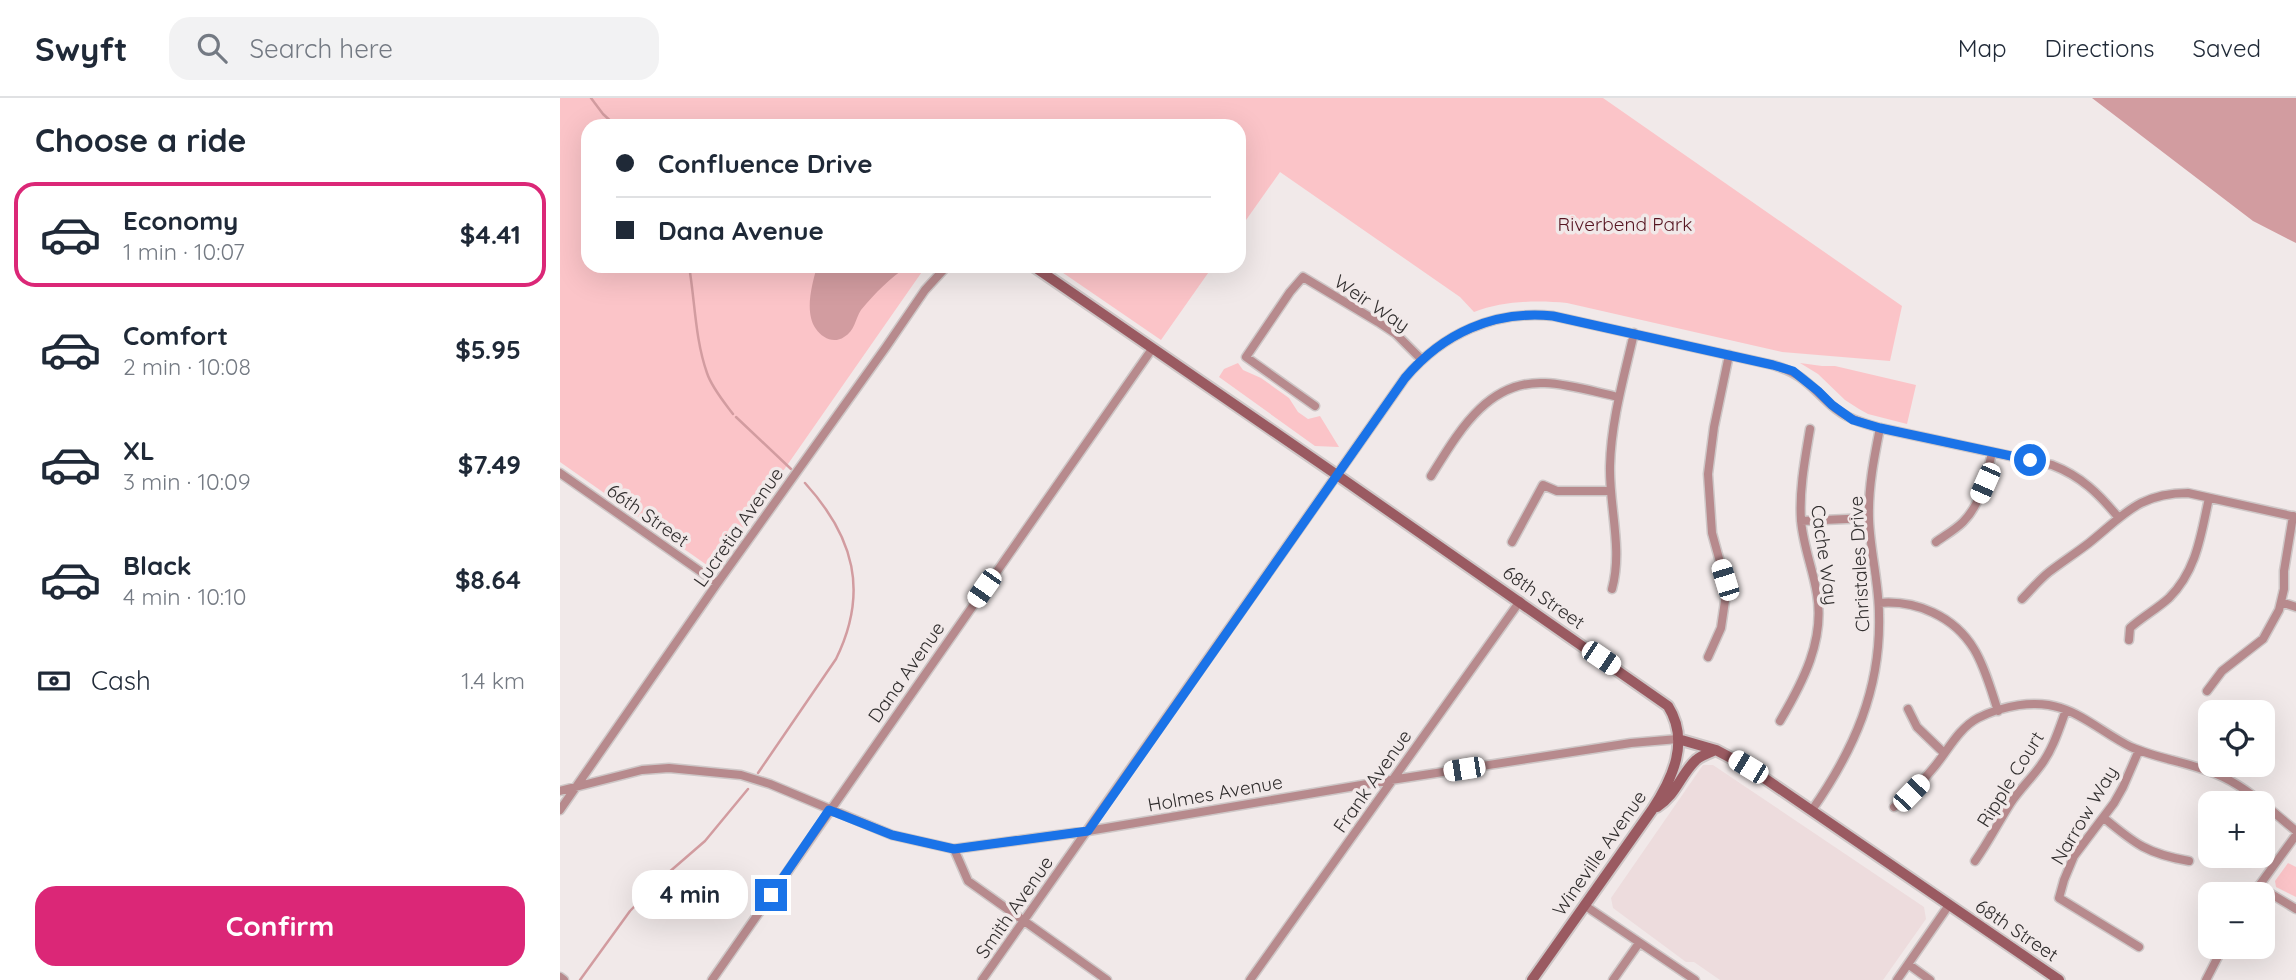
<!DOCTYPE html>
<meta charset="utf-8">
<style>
:root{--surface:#fff;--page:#f2f2f3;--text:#1f2937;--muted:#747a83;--line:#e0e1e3;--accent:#db2777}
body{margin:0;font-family:Quicksand,sans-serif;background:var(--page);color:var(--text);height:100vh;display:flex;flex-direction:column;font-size:26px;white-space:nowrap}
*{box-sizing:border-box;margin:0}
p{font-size:23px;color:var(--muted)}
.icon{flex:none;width:38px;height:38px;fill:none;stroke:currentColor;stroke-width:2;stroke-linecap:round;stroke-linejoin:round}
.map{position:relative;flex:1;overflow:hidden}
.side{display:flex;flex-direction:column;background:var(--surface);width:560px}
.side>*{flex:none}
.hud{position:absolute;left:21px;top:21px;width:665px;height:154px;border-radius:21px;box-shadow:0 7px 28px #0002;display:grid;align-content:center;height:154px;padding:0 35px;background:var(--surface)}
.fabs{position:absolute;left:1638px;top:602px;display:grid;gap:14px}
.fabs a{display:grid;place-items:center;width:77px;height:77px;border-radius:14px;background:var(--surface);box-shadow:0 7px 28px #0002;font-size:35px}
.end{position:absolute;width:32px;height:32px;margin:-16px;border:9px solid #1a73e8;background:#fff;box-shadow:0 0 0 4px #fff}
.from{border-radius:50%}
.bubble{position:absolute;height:49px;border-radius:21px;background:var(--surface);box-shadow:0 7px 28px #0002;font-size:23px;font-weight:700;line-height:49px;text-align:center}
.car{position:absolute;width:21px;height:42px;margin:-21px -10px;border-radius:9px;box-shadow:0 0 5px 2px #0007;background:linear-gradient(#fff 24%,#345 0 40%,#fff 0 76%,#345 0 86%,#fff 0)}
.hud b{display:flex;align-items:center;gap:24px;height:66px;font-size:26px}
.hud b+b{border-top:2px solid var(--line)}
.hud i{width:18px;height:18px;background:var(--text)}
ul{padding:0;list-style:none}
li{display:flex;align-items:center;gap:21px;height:105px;margin:0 14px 10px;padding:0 21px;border:4px solid transparent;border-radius:21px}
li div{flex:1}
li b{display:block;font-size:26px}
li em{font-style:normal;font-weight:700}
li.active{border-color:var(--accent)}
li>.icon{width:63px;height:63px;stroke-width:1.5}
h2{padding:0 35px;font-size:32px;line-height:84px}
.pay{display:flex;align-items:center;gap:18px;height:77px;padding:0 35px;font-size:26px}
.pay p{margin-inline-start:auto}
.button{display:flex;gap:14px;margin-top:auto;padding:14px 35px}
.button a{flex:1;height:80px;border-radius:21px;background:var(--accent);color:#fff;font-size:28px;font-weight:700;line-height:80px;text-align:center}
header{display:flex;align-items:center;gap:42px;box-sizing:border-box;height:98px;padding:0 35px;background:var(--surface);border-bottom:2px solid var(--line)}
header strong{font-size:33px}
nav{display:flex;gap:38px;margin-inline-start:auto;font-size:24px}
.search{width:490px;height:63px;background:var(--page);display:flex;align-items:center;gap:18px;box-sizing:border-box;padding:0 24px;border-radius:21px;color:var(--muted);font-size:26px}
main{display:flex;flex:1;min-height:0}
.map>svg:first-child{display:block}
.built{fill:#eddcdd}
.green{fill:#fbc4c8}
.water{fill:#d29ca0}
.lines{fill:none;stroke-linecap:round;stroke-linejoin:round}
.stream{stroke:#d29ca0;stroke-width:2.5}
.street-casing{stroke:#cec7c7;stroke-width:11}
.secondary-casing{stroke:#cec7c7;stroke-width:14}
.street{stroke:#b78a8d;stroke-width:8}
.secondary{stroke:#9a5a61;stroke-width:10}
.route{stroke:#1a73e8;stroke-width:9}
.labels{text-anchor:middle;stroke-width:7;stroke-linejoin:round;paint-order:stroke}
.park-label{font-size:19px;fill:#561622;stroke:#f1e9e9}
.street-label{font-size:19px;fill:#312e2e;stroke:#f1e9e9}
</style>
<header>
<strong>Swyft</strong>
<div class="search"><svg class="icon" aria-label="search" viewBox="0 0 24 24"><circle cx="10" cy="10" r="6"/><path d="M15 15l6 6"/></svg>Search here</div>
<nav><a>Map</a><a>Directions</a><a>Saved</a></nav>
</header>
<main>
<section class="side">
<h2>Choose a ride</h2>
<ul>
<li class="active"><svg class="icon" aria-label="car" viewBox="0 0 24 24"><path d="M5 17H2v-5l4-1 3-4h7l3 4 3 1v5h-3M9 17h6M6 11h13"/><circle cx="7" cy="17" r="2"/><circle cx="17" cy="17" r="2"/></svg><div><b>Economy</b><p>1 min · 10:07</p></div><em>$4.41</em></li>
<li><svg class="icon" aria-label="car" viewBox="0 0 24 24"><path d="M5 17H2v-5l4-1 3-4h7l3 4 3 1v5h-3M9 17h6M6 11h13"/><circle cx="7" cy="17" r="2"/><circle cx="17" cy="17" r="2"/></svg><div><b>Comfort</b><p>2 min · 10:08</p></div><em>$5.95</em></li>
<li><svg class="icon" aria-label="car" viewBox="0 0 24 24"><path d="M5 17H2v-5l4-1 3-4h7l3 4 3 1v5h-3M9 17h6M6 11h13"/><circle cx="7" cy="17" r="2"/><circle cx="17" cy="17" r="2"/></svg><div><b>XL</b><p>3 min · 10:09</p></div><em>$7.49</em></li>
<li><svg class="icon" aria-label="car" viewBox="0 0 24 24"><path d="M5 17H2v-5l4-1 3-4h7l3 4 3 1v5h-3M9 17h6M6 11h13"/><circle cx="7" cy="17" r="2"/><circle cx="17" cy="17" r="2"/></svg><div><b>Black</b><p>4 min · 10:10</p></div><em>$8.64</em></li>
</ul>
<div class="pay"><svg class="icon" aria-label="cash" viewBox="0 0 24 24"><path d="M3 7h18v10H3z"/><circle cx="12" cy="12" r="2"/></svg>Cash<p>1.4 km</p></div>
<div class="button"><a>Confirm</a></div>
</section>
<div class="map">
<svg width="1736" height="882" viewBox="0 0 1736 882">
<rect width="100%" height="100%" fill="#f1e9e9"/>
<path class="built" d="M 1143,667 L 1153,667 L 1364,809 L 1366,821 L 1323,882 L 1160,882 L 1134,864 L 1126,864 L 1053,810 L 1051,800 Z"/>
<path class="green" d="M 0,0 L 1043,0 L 1342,208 L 1330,263 L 1222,254 L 1007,205 C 976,202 943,203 914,214 L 900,199 L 720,74 L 679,132 L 679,28 L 28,28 L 28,168 L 366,168 L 154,472 L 0,364 Z
M 493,168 L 653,168 L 601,242 Z
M 678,265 L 683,272 L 701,280 L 729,300 L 738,314 L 748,321 L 760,318 L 779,349 L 755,348 L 659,279 L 664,271 Z
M 1240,265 L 1262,268 L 1275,268 L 1356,287 L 1347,326 L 1308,316 L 1299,311 L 1285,302 L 1258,276 Z
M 1728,765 L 1736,769 L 1736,799 L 1716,789 L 1715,783 Z"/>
<path class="water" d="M 1532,0 L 1736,0 L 1736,145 L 1693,123 Z
M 257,168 L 348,168 C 330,180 315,195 301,212 C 295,221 295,233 284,239 C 274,246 262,240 256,231 C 244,214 252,187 257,168 Z"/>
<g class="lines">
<path class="stream" d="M 31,0 L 43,16 L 56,28
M 129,168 C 135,203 135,241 147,275 C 152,290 164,304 173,316
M 176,319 L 231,371
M 198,675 L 276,561 C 309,494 294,439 245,385
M 20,882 L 70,813 L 100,782 L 145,743 L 188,691"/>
<g class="street-casing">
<path id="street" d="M 755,308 L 686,259 L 730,194 L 743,179 L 818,224 L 836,236 L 861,261
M 0,375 L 157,485
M 871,378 C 898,335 927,282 985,285 C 1010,286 1035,294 1059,299
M 1241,423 L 1309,420
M 952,444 L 983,387 L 997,393 L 1050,393
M 1376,444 C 1384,438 1395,432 1403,424 C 1421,406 1427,378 1432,354
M 1052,491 C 1063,451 1049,409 1050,368 C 1051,323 1064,279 1074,235
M 1462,501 C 1471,492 1479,482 1489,474 C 1502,464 1516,455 1529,445 C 1564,417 1579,395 1628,395 L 1736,419
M 1721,504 L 1736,509
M 1319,505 C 1356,502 1394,518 1414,551 C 1425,569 1431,592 1438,613
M 1569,542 L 1570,530 C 1582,519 1597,511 1609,500 C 1637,472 1641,436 1649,400
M 1148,559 L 1161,530 L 1165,503 L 1165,482 L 1152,435 L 1148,376 L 1154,329 L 1169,257
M 1647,593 L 1662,573 L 1703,541 L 1719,512 L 1724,491 L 1724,473 L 1733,418
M 1348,611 L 1357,629 L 1384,655
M 1220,623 C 1243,584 1265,542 1257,496 C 1253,471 1243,448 1241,422 C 1239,392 1245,361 1250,331
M 1579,652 L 1563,689 L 1554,705 L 1514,758 L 1504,782 L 1499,800 L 1579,849
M 0,693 L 82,672 L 109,670 L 181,677 L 210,686 L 332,737 L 394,751 L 528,733 L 831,682 L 1071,645 L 1118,641
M 1334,709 C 1349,697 1363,683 1375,668 C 1388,652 1399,630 1418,620 C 1442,608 1475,601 1501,610 C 1524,617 1548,638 1571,649 C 1601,662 1634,665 1663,679 C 1690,692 1713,714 1736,733
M 0,712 L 156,487 L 326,249 L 365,192 L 387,168
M 1252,712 C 1294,652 1321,591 1319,517 C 1319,485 1310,453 1309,421 C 1308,390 1314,360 1320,330
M 1544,720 C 1575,746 1588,756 1629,763
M 394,751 L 408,783 L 547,882
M 1415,763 C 1428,745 1438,725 1450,706 C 1459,692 1471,681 1481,667 C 1493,651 1499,631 1506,612
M 1698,788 L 1736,811
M 1693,796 L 1736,737
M 1024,807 L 1135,882
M 1348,866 L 1370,882
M 0,879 L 4,882
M 152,882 L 592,251
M 422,882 L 845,280 C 882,236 934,212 993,218 L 1213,267 C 1243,276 1249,287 1271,307 C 1285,320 1302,325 1320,330 L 1492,367 C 1521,378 1539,396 1558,419
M 690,882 L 960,503
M 1053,882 L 1079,845
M 1337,882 L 1389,807
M 1646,882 L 1663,849"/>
</g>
<g class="secondary-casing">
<path id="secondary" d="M 473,168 L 777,377 L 1108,608 C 1130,643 1113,680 1092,712 L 972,882
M 1118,641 L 1156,652 L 1188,669 L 1499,882
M 1097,709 C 1117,696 1120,677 1136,662 C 1142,657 1149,655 1156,652"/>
</g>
<use href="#street" class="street"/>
<use href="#secondary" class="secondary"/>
</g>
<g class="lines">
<path class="route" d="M 211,797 L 269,712 L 332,737 L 394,751 L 528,733 L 845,280 C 883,235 934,212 993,218 L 1213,267 L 1233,273 L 1258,293 L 1272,307 L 1293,322 L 1320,330 L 1470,362"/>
</g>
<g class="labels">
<g class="park-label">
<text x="1065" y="133">Riverbend Park</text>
</g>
<g class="street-label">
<text transform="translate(812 205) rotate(34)" y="7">Weir Way</text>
<text transform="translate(88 417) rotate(35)" y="7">66th Street</text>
<text transform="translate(178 429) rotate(-55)" y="7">Lucretia Avenue</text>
<text transform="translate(1265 457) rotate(82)" y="7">Cache Way</text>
<text transform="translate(1299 466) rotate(-93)" y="7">Christales Drive</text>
<text transform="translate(984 499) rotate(35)" y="7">68th Street</text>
<text transform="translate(346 574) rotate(-55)" y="7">Dana Avenue</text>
<text transform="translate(1450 681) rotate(-58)" y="7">Ripple Court</text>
<text transform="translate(812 683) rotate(-55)" y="7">Frank Avenue</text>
<text transform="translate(655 695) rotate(-10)" y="7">Holmes Avenue</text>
<text transform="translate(1524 717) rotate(-59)" y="7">Narrow Way</text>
<text transform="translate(1039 755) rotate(-55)" y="7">Wineville Avenue</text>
<text transform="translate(454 809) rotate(-55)" y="7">Smith Avenue</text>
<text transform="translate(1457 832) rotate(34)" y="7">68th Street</text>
</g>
</g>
</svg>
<div class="fabs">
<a><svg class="icon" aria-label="locate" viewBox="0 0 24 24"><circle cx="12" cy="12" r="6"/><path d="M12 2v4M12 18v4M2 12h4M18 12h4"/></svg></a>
<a>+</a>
<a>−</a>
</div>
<i class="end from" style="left:1470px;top:362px"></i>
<i class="end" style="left:211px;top:797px"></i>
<div class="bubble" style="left:72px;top:772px;width:116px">4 min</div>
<i class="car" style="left:1425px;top:385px;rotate:204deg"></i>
<i class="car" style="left:1165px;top:482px;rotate:343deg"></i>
<i class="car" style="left:424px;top:490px;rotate:215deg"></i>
<i class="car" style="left:1041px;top:560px;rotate:124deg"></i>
<i class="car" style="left:1188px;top:669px;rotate:301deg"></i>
<i class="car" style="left:904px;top:671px;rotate:261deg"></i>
<i class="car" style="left:1351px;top:695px;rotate:44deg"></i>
<div class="hud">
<b><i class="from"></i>Confluence Drive</b>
<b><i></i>Dana Avenue</b>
</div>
</div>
</main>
